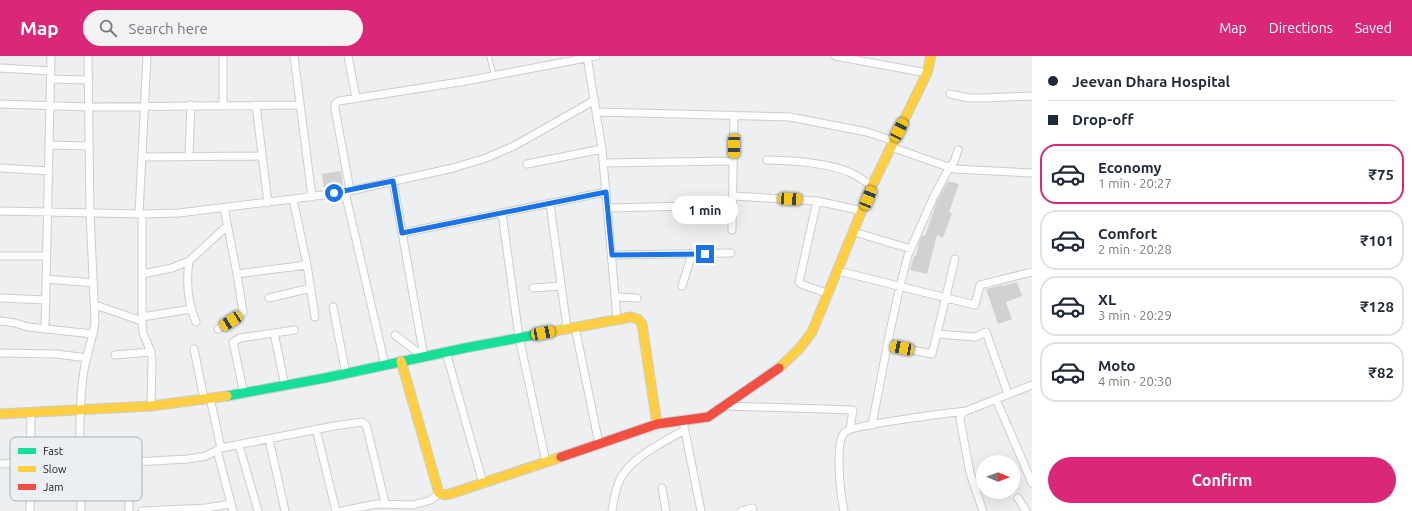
<!DOCTYPE html>
<meta charset="utf-8">
<style>
:root{--surface:#fff;--page:#f2f2f3;--text:#1f2937;--muted:#747a83;--line:#e0e1e3;--accent:#db2777}
body{margin:0;font-family:Ubuntu,sans-serif;background:var(--page);color:var(--text);height:100vh;display:flex;flex-direction:column;font-size:15px;white-space:nowrap}
*{box-sizing:border-box;margin:0}
p{font-size:13px;color:var(--muted)}
.icon{flex:none;width:22px;height:22px;fill:none;stroke:currentColor;stroke-width:2;stroke-linecap:round;stroke-linejoin:round}
.map{position:relative;flex:1;overflow:hidden}
.sheet{display:flex;flex-direction:column;background:var(--surface);width:380px}
.sheet>*{flex:none}
.banner{display:grid;align-content:center;height:88px;padding:0 16px;background:var(--surface)}
.needle{width:26px;rotate:91deg}
.buttons{position:absolute;left:976px;top:399px;display:grid;gap:8px}
.buttons a{display:grid;place-items:center;width:44px;height:44px;border-radius:50%;background:var(--surface);box-shadow:0 4px 16px #0002;font-size:20px}
.end{position:absolute;width:18px;height:18px;margin:-9px;border:5px solid #1a73e8;background:#fff;box-shadow:0 0 0 2px #fff}
.from{border-radius:50%}
.bubble{position:absolute;height:28px;border-radius:14px;background:var(--surface);box-shadow:0 4px 16px #0002;font-size:13px;font-weight:700;line-height:28px;text-align:center}
.car{position:absolute;width:12px;height:24px;margin:-12px -6px;border-radius:5px;box-shadow:0 0 3px 1px #0007;background:linear-gradient(#f5c518 24%,#345 0 40%,#f5c518 0 76%,#345 0 86%,#f5c518 0)}
.banner b{display:flex;align-items:center;gap:14px;height:38px;font-size:15px}
.banner b+b{border-top:1px solid var(--line)}
.banner i{width:10px;height:10px;background:var(--text)}
ul{padding:0;list-style:none}
li{display:flex;align-items:center;gap:12px;height:60px;margin:0 8px 6px;padding:0 8px;border:2px solid var(--line);border-radius:16px}
li div{flex:1}
li b{display:block;font-size:15px}
li em{font-style:normal;font-weight:700}
li.current{border-color:var(--accent)}
li>.icon{width:36px;height:36px;stroke-width:1.5}
.action{display:flex;gap:8px;margin-top:auto;padding:8px 16px}
.action a{flex:1;height:46px;border-radius:24px;background:var(--accent);color:#fff;font-size:16px;font-weight:700;line-height:46px;text-align:center}
header{display:flex;align-items:center;gap:24px;box-sizing:border-box;height:56px;padding:0 20px;background:var(--accent);color:#fff}
header strong{font-size:19px}
nav{display:flex;gap:22px;margin-inline-start:auto;font-size:14px}
.search{width:280px;height:36px;background:var(--page);display:flex;align-items:center;gap:10px;box-sizing:border-box;padding:0 14px;border-radius:22px;color:var(--muted);font-size:15px}
main{display:flex;flex:1;min-height:0}
.map>svg:first-child{display:block}
.building{fill:#cfd1d2}
.lines{fill:none;stroke-linecap:round;stroke-linejoin:round}
.lane-casing{stroke:#cbcdce;stroke-width:5.5}
.street-casing{stroke:#cbcdce;stroke-width:9}
.fast-casing{stroke:#cbcdce;stroke-width:11}
.slow-casing{stroke:#cbcdce;stroke-width:11}
.jam-casing{stroke:#cbcdce;stroke-width:11}
.lane{stroke:#fcfdfd;stroke-width:3.5}
.street{stroke:#fcfdfd;stroke-width:7}
.fast{stroke:#16e098;stroke-width:9}
.slow{stroke:#ffcf43;stroke-width:9}
.jam{stroke:#f24e42;stroke-width:9}
.route{stroke:#1a73e8;stroke-width:5}
.key{fill:#eceff2;stroke:#acafb1;stroke-width:1}
.key-label{font-size:11px;fill:#18191a}
</style>
<header>
<strong>Map</strong>
<div class="search"><svg class="icon" aria-label="search" viewBox="0 0 24 24"><circle cx="10" cy="10" r="6"/><path d="M15 15l6 6"/></svg>Search here</div>
<nav><a>Map</a><a>Directions</a><a>Saved</a></nav>
</header>
<main>
<div class="map">
<svg width="1032" height="455" viewBox="0 0 1032 455">
<rect width="100%" height="100%" fill="#edeff1"/>
<path class="building" d="M 341,115 L 343,130 L 324,133 L 322,118 Z
M 948,125 L 959,128 L 949,156 L 952,157 L 943,182 L 937,179 L 927,218 L 910,214 L 914,200 L 916,200 L 919,186 L 922,179 L 925,180 L 937,145 Z
M 1017,226 L 1022,240 L 1006,246 L 1012,263 L 998,268 L 986,233 L 1002,229 L 1002,230 Z"/>
<g class="lines">
<g class="lane-casing">
<path id="lane" d="M 489,0 L 494,20"/>
</g>
<g class="street-casing">
<path id="street" d="M 223,0 L 223,49
M 294,0 L 312,141
M 348,0 L 356,42
M 587,0 L 602,93 L 617,263
M 835,0 L 927,17
M 0,12 L 51,15
M 51,23 L 88,24
M 950,38 L 969,42 L 983,42 L 1032,40
M 0,48 L 89,51 L 300,49
M 256,49 L 268,147
M 597,56 L 790,61 L 867,76 L 894,85
M 50,89 L 89,90
M 891,91 L 954,113 L 1032,117
M 189,100 L 191,49
M 142,101 L 262,100
M 767,104 C 793,105 827,106 851,117 C 858,120 866,126 872,130
M 603,107 L 733,105
M 527,108 L 602,93
M 0,112 L 49,115
M 393,125 L 424,301
M 350,134 L 335,53 L 335,48 L 339,45 L 466,25 L 596,0
M 345,136 L 385,309
M 733,140 L 817,145 L 863,155
M 293,143 L 307,209 L 315,261
M 817,145 L 799,226 L 801,228 L 829,238
M 550,148 L 567,272
M 607,152 L 732,149
M 0,155 L 142,158 L 179,157 L 293,143 L 345,136 L 453,112 L 486,102 L 514,90 L 595,44
M 502,157 L 519,281 L 546,406
M 139,158 L 147,0
M 142,158 L 142,265 L 143,277 L 151,296 L 152,303 L 151,350
M 732,174 L 734,59
M 854,176 L 911,193
M 402,177 L 606,136
M 612,199 L 731,197
M 0,200 L 47,200
M 189,205 C 186,227 187,246 196,266
M 838,215 L 975,249 L 980,229 L 1032,216
M 142,218 L 172,212 L 189,205 L 227,170
M 237,218 L 307,209
M 46,223 L 94,227
M 682,230 L 692,198
M 533,232 L 561,230
M 615,241 L 637,242
M 0,242 L 46,244
M 269,242 L 311,232
M 95,249 L 142,265
M 333,251 L 346,318
M 142,261 L 191,253
M 0,265 L 15,267 L 28,271 L 93,278
M 575,271 L 599,388
M 45,273 L 51,0
M 218,273 L 239,260 L 243,256 L 237,218 L 224,152
M 274,277 L 285,330
M 937,278 L 975,281 L 986,276 L 1008,338
M 395,279 L 424,301
M 887,289 L 932,298 L 955,203
M 194,293 L 204,343
M 446,296 L 483,427
M 0,297 L 57,298 L 87,302
M 115,299 L 151,296
M 244,338 L 233,286 L 240,282 L 294,274
M 210,342 L 221,392
M 996,343 L 1032,427
M 727,350 L 853,354 L 850,373
M 872,369 L 890,275 L 900,230 L 908,199 L 934,140 L 949,112 L 954,106 L 958,94
M 684,370 L 701,455
M 316,373 L 336,455
M 269,383 L 285,455
M 239,389 L 258,455
M 217,394 L 233,455
M 81,406 L 134,406 L 188,403 L 206,400 L 221,392 L 334,370 L 362,366 L 366,369 L 368,376 L 385,447
M 128,406 L 129,455
M 0,408 L 31,406
M 662,432 L 666,455
M 1018,442 L 1026,455
M 30,455 L 31,356
M 81,455 C 81,408 77,360 84,314 C 87,297 93,282 95,266 L 90,157 L 88,0
M 142,455 L 206,452 L 231,448
M 342,455 L 376,448 L 413,449 L 431,444 L 439,437
M 612,455 C 614,443 616,427 624,417 C 637,399 666,384 685,374
M 741,455 L 753,452
M 844,455 C 841,441 834,386 845,376 C 853,369 948,357 966,355
M 983,455 L 970,417 L 960,363 L 962,357 L 966,355 L 1032,329"/>
</g>
<g class="fast-casing">
<path id="fast" d="M 227,340 L 325,322 L 465,292 L 545,277"/>
</g>
<g class="slow-casing">
<path id="slow" d="M 545,277 L 631,261 L 638,263 L 642,268 L 657,368
M 401,305 L 439,437 L 444,439 L 450,438 L 561,401
M 779,312 L 799,293 L 812,276 L 872,130 L 927,17 L 931,0
M 0,358 L 151,350 L 227,340"/>
</g>
<g class="jam-casing">
<path id="jam" d="M 561,401 L 657,368 L 708,361 L 779,312"/>
</g>
<use href="#lane" class="lane"/>
<use href="#street" class="street"/>
<use href="#fast" class="fast"/>
<use href="#slow" class="slow"/>
<use href="#jam" class="jam"/>
</g>
<g class="lines">
<path class="route" d="M 334,137 L 393,125 L 402,177 L 606,136 L 612,199 L 705,198"/>
</g>
<rect x="10" y="381" width="132" height="64" rx="6" class="key"/>
<rect x="18" y="392" width="18" height="6" fill="#16e098"/>
<rect x="18" y="410" width="18" height="6" fill="#ffcf43"/>
<rect x="18" y="428" width="18" height="6" fill="#f24e42"/>
<g class="key-label">
<text x="43" y="399">Fast</text>
<text x="43" y="417">Slow</text>
<text x="43" y="435">Jam</text>
</g>
</svg>
<div class="buttons">
<a><svg class="needle" viewBox="-14 -14 28 28"><path d="M0-13l5 13h-10z" fill="#e53935"/><path d="M0 13l5-13h-10z" fill="#747a83"/></svg></a>
</div>
<i class="end from" style="left:334px;top:137px"></i>
<i class="end" style="left:705px;top:198px"></i>
<div class="bubble" style="left:672px;top:140px;width:66px">1 min</div>
<i class="car" style="left:899px;top:74px;rotate:26deg"></i>
<i class="car" style="left:734px;top:90px;rotate:181deg"></i>
<i class="car" style="left:868px;top:142px;rotate:22deg"></i>
<i class="car" style="left:790px;top:143px;rotate:93deg"></i>
<i class="car" style="left:231px;top:265px;rotate:237deg"></i>
<i class="car" style="left:543px;top:277px;rotate:79deg"></i>
<i class="car" style="left:902px;top:292px;rotate:281deg"></i>
</div>
<section class="sheet">
<div class="banner">
<b><i class="from"></i>Jeevan Dhara Hospital</b>
<b><i></i>Drop-off</b>
</div>
<ul>
<li class="current"><svg class="icon" aria-label="car" viewBox="0 0 24 24"><path d="M5 17H2v-5l4-1 3-4h7l3 4 3 1v5h-3M9 17h6M6 11h13"/><circle cx="7" cy="17" r="2"/><circle cx="17" cy="17" r="2"/></svg><div><b>Economy</b><p>1 min · 20:27</p></div><em>₹75</em></li>
<li><svg class="icon" aria-label="car" viewBox="0 0 24 24"><path d="M5 17H2v-5l4-1 3-4h7l3 4 3 1v5h-3M9 17h6M6 11h13"/><circle cx="7" cy="17" r="2"/><circle cx="17" cy="17" r="2"/></svg><div><b>Comfort</b><p>2 min · 20:28</p></div><em>₹101</em></li>
<li><svg class="icon" aria-label="car" viewBox="0 0 24 24"><path d="M5 17H2v-5l4-1 3-4h7l3 4 3 1v5h-3M9 17h6M6 11h13"/><circle cx="7" cy="17" r="2"/><circle cx="17" cy="17" r="2"/></svg><div><b>XL</b><p>3 min · 20:29</p></div><em>₹128</em></li>
<li><svg class="icon" aria-label="car" viewBox="0 0 24 24"><path d="M5 17H2v-5l4-1 3-4h7l3 4 3 1v5h-3M9 17h6M6 11h13"/><circle cx="7" cy="17" r="2"/><circle cx="17" cy="17" r="2"/></svg><div><b>Moto</b><p>4 min · 20:30</p></div><em>₹82</em></li>
</ul>
<div class="action"><a>Confirm</a></div>
</section>
</main>
